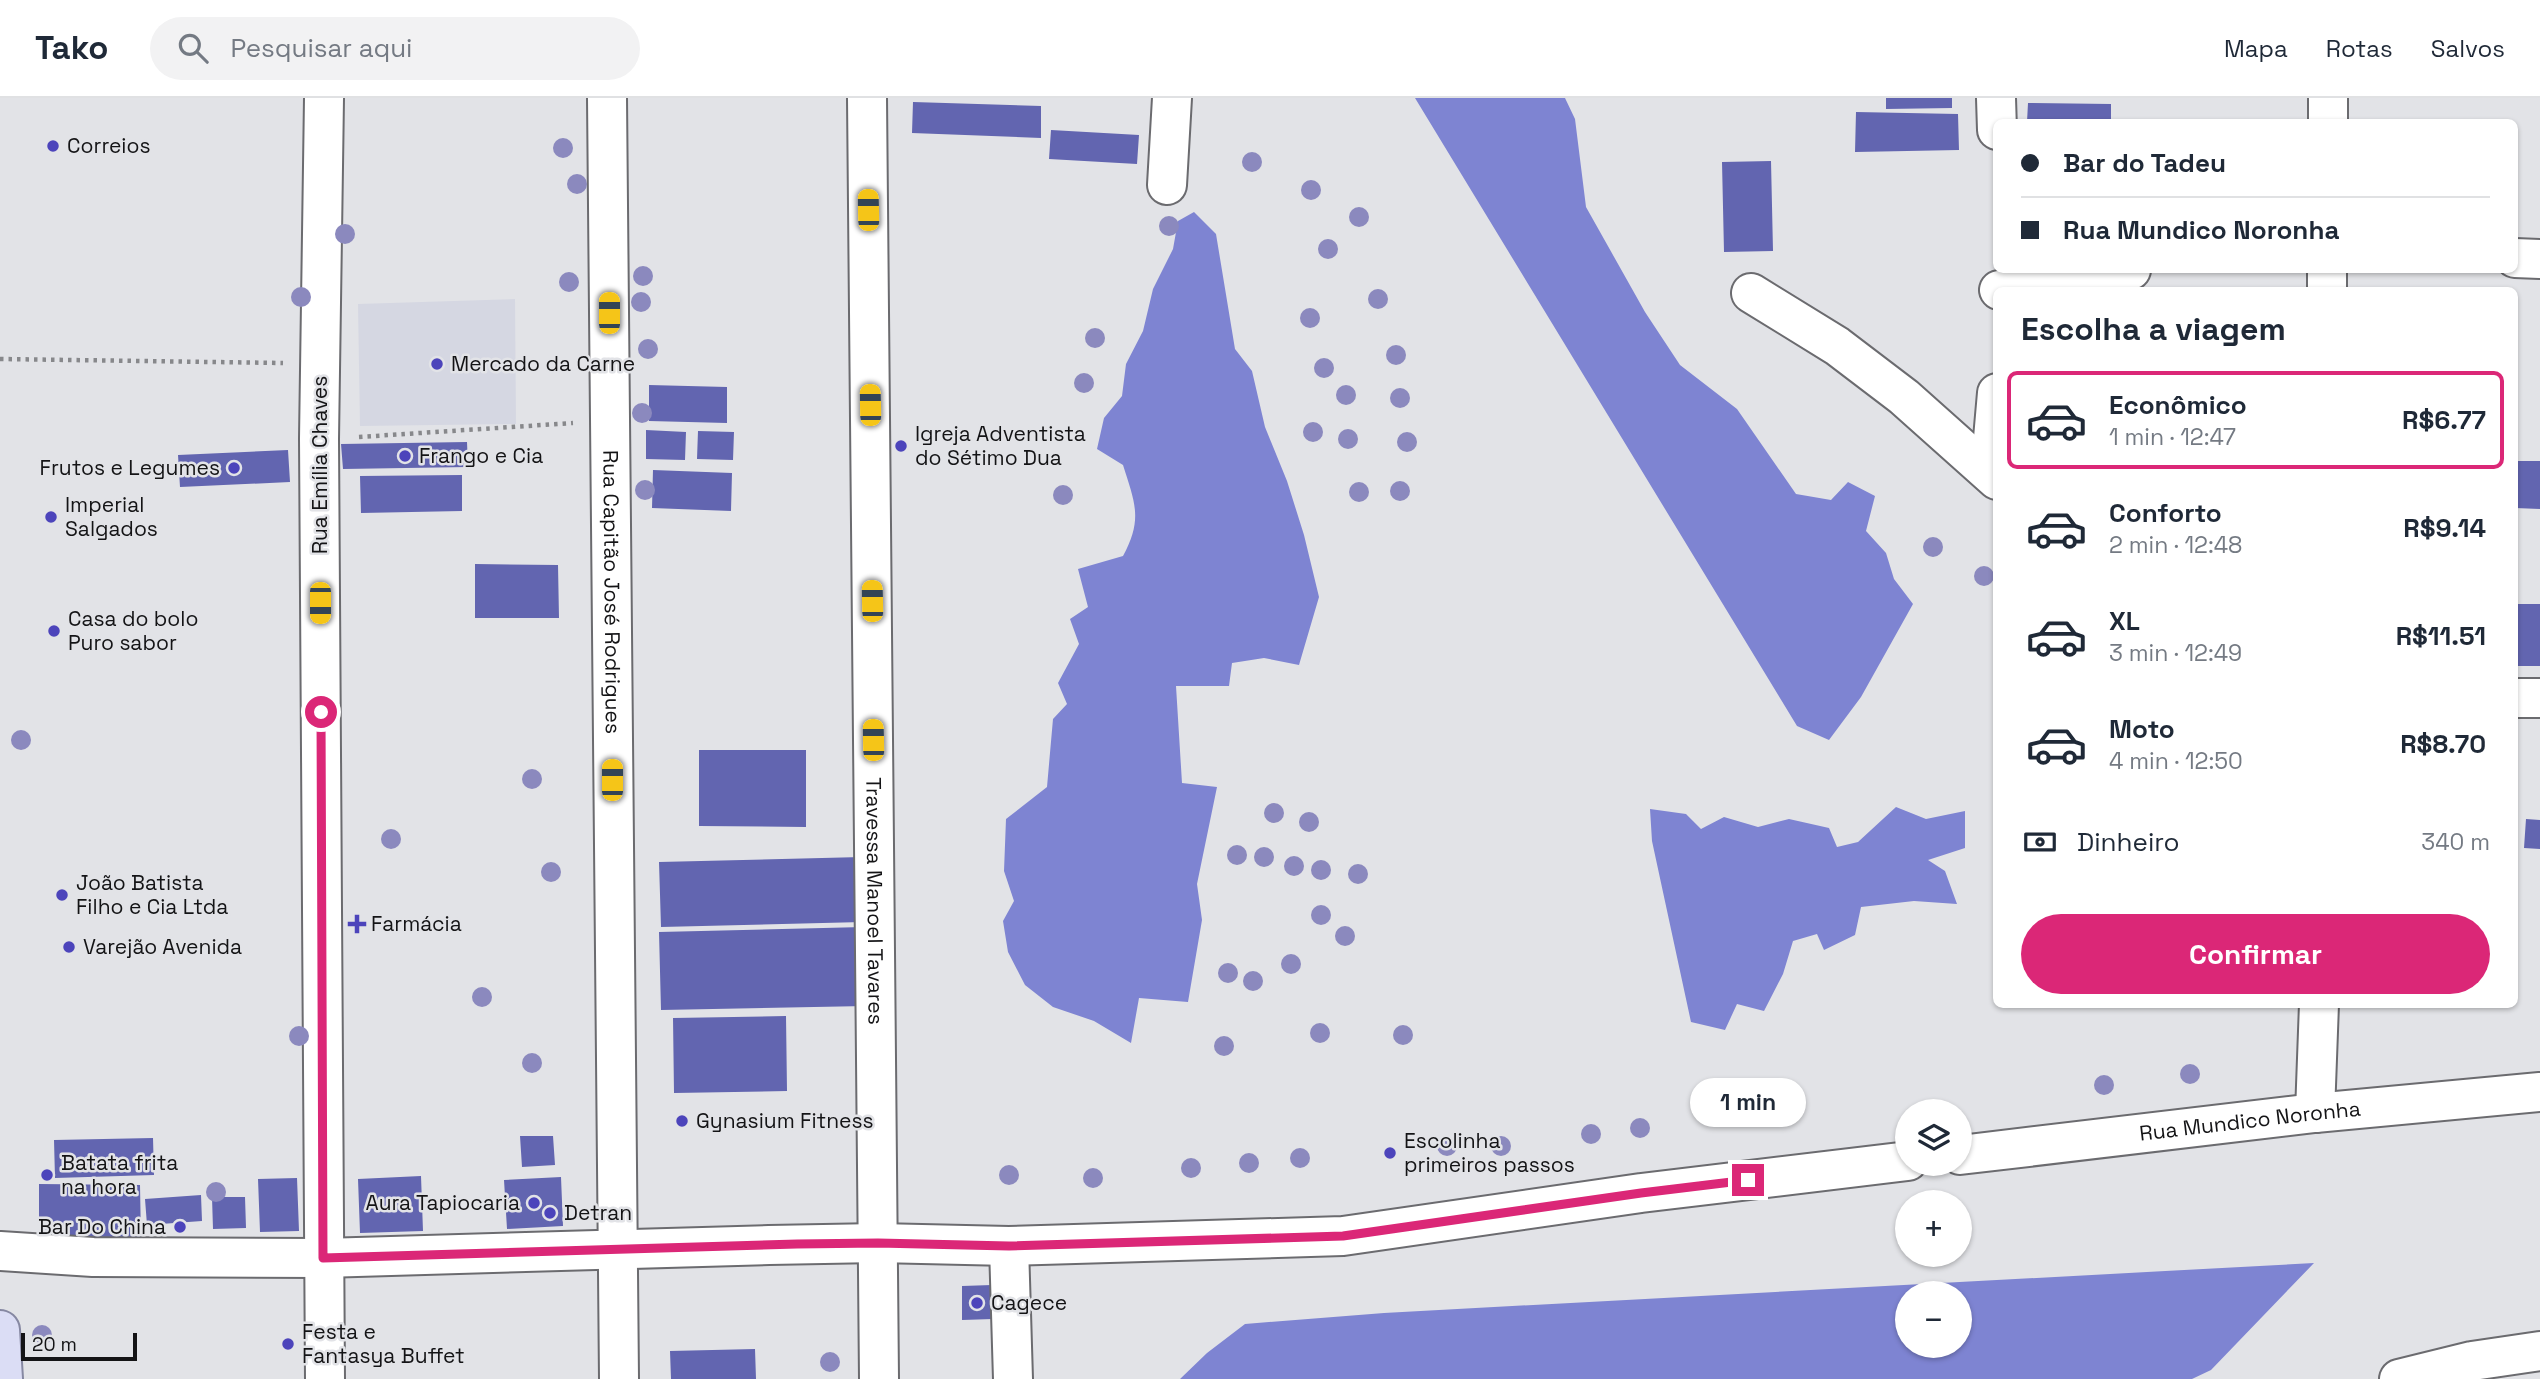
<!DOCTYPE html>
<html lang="pt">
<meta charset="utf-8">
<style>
:root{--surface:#fff;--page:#f2f2f3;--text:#1f2937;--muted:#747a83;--line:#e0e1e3;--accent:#db2777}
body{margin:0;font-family:"Space Grotesk",sans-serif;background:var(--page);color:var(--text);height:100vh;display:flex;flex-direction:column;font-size:26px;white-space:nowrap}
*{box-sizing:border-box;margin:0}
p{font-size:23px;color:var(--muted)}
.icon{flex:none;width:38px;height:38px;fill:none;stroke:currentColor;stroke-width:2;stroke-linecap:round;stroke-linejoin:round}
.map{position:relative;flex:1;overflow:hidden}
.sheet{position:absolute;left:1993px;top:189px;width:525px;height:721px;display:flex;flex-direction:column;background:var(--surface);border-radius:10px;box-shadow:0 2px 5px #0004}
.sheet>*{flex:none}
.banner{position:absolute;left:1993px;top:21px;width:525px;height:154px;border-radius:10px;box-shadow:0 2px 5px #0004;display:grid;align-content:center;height:154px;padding:0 28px;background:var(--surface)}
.buttons{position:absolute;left:1895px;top:1001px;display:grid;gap:14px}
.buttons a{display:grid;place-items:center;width:77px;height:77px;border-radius:50%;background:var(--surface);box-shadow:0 2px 5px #0004;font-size:35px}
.scale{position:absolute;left:21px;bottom:18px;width:116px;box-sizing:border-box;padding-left:7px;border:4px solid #141416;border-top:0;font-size:19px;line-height:24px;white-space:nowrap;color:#141416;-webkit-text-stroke:5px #e2e3e7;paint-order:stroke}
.end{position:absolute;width:32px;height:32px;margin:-16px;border:9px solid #db2777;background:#fff;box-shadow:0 0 0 4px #fff}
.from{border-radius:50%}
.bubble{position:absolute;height:49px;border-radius:24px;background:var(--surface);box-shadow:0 2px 5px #0004;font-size:23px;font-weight:700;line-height:49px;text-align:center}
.car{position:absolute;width:21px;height:42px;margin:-21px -10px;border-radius:9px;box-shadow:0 0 5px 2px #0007;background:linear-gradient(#f5c518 24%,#345 0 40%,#f5c518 0 76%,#345 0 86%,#f5c518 0)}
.banner b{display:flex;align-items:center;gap:24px;height:66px;font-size:26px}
.banner b+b{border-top:2px solid var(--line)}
.banner i{width:18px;height:18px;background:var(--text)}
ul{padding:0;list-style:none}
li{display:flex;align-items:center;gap:21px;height:98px;margin:0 14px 10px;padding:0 14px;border:4px solid transparent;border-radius:10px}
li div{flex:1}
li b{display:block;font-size:26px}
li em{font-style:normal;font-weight:700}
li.active{border-color:var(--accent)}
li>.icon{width:63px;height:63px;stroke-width:1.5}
h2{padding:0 28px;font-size:32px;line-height:84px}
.pay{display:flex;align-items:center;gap:18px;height:77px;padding:0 28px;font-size:26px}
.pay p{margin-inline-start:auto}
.action{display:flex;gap:14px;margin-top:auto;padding:14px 28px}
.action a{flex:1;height:80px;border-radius:42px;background:var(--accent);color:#fff;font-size:28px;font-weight:700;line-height:80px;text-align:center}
header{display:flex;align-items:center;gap:42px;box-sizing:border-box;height:98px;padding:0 35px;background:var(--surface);border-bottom:2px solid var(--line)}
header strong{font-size:33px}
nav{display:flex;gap:38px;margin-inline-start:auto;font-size:24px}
.search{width:490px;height:63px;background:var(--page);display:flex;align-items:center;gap:18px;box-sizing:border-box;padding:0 24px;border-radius:38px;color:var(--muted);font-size:26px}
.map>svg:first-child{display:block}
.built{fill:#d5d7e2}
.water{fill:#7e84d2;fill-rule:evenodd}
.building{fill:#6265b0}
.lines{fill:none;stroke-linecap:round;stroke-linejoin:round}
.minor-casing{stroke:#6b6b6f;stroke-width:42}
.major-casing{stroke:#8688a2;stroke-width:42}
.path{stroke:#87888b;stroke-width:4.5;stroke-dasharray:3.5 5;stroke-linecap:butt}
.minor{stroke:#fff;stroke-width:38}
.major{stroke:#dbddf5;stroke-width:38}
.tree{fill:#8b89be}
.route{stroke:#db2777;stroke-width:9}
.poi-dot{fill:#4c44bb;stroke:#e2e3e7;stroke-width:2.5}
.labels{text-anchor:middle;stroke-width:5;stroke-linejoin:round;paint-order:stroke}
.poi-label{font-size:21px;fill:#141416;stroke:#e2e3e7;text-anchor:start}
.street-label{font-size:21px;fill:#141416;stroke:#e2e3e7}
</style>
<header>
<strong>Tako</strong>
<div class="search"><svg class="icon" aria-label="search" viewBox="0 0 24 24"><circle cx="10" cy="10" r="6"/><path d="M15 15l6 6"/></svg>Pesquisar aqui</div>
<nav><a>Mapa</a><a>Rotas</a><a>Salvos</a></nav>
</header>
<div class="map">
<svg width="2540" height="1281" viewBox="0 0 2540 1281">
<rect width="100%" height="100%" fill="#e2e3e7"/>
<path class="built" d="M 515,201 L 516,326 L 360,328 L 358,206 Z"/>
<path class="water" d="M 1415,0 L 1565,0 L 1575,21 L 1586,109 L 1645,214 L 1680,267 L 1737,311 L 1796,396 L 1831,402 L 1848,384 L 1875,398 L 1866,433 L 1886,455 L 1894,481 L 1913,506 L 1861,599 L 1829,642 L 1797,628 Z
M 1194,114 L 1216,136 L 1235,251 L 1252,273 L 1265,329 L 1287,383 L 1304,437 L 1319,499 L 1299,567 L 1264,560 L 1232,565 L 1229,588 L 1176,588 L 1182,685 L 1217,689 L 1197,786 L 1202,822 L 1188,904 L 1139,900 L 1131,945 L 1094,923 L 1053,909 L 1025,887 L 1008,854 L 1003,823 L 1014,803 L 1004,773 L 1006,721 L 1047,689 L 1053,621 L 1067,606 L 1058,585 L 1079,546 L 1070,521 L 1088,509 L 1078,471 L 1123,458 C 1143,421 1135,405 1123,367 L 1097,351 L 1104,320 L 1122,298 L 1126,266 L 1143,233 L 1153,191 L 1173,151 L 1178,123 Z
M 1896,709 L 1926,721 L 1965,713 L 1965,750 L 1928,762 L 1945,773 L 1957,806 L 1914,803 L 1861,809 L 1855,837 L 1824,852 L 1817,836 L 1793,843 L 1783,876 L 1764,913 L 1737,906 L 1725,932 L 1691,924 L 1652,743 L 1650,711 L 1686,716 L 1701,731 L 1724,719 L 1758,729 L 1789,721 L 1829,730 L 1837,749 L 1858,744 Z
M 2314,1165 L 2211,1272 L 2192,1281 L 1180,1281 L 1207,1255 L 1245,1226 L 1384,1215 ZM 1908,1195 L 1960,1195 L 1960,1248 L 1908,1248 Z"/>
<path class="building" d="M 1886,0 L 1952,0 L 1952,10 L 1886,11 Z
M 913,4 L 1041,8 L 1041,40 L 912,35 Z
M 2028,5 L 2111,6 L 2111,24 L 2027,24 Z
M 1856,14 L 1958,16 L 1959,52 L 1855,54 Z
M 1051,32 L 1139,37 L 1137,66 L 1049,61 Z
M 1771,63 L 1773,153 L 1724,154 L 1722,64 Z
M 649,287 L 727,289 L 727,325 L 649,323 Z
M 646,332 L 686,334 L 685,362 L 646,361 Z
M 698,333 L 734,334 L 733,362 L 697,361 Z
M 467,344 L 468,369 L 343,371 L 341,346 Z
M 288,352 L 290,384 L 180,389 L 178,357 Z
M 2515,363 L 2540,363 L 2540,411 L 2515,410 Z
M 653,372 L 732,375 L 731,413 L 652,410 Z
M 462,377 L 462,413 L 361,415 L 360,378 Z
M 475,466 L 558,467 L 559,520 L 475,520 Z
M 2515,506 L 2540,506 L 2540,568 L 2515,568 Z
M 699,652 L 806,652 L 806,729 L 699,728 Z
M 2526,721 L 2540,722 L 2540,751 L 2524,750 Z
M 862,759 L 863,824 L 661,829 L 659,764 Z
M 864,829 L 866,908 L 661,912 L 659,834 Z
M 786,918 L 787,993 L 674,995 L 673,920 Z
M 520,1038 L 553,1038 L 555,1067 L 522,1069 Z
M 153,1040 L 154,1077 L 55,1080 L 54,1042 Z
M 421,1078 L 423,1133 L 360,1135 L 358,1081 Z
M 561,1079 L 563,1128 L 507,1131 L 504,1082 Z
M 297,1080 L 299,1133 L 260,1134 L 258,1081 Z
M 39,1086 L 140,1087 L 141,1143 L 39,1145 Z
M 201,1097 L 202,1123 L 147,1127 L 145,1101 Z
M 212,1099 L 245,1099 L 246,1130 L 213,1131 Z
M 992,1187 L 993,1221 L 962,1222 L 962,1188 Z
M 755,1251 L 756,1281 L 671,1281 L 670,1253 Z"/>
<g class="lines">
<g class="minor-casing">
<g id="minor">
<path d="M 324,0 L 319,341 L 325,1281"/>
<path id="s1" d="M 607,0 L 619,1281"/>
<path id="s2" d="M 867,0 L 879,1281"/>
<path d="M 1996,0 L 1997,32"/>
<path d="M 2328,24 L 2328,0"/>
<path d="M 1167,87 L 1172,0"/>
<path d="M 2515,160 L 2540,161"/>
<path d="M 1999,192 L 2131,172"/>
<path d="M 2327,192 L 2327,172"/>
<path d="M 1751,195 L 1837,248 L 1904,299 L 1997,382"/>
<path d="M 1990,375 L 1997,295"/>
<path d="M 2515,600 L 2540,600"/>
<path d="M 2315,1015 L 2319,906"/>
<path id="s3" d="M 1960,1057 L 2315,1015 L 2540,994"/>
<path d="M 1009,1148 L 1013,1281"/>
<path d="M 0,1153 L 93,1159 L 323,1160 L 769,1147 L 878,1145 L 1009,1148 L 1343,1138 L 1641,1095 L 1908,1063"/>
<path d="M 2399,1281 L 2472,1263 L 2540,1253"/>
</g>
</g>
<g class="major-casing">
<path id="major" d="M 0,1232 L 3,1281"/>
</g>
<path class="path" d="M 0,261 L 283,265
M 359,339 L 573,325"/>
<use href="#minor" class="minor"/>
<use href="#major" class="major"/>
</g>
<g class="tree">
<circle cx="563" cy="50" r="10"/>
<circle cx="1252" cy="64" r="10"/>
<circle cx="577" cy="86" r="10"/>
<circle cx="1311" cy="92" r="10"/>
<circle cx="1359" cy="119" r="10"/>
<circle cx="1169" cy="128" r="10"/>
<circle cx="345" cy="136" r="10"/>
<circle cx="1328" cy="151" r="10"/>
<circle cx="643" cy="178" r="10"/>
<circle cx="569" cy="184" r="10"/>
<circle cx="301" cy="199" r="10"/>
<circle cx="1378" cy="201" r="10"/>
<circle cx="641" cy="204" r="10"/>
<circle cx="1310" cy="220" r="10"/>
<circle cx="1095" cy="240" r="10"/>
<circle cx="648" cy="251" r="10"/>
<circle cx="1396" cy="257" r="10"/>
<circle cx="1324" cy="270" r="10"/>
<circle cx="1084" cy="285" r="10"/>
<circle cx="1346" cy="297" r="10"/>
<circle cx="1400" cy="300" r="10"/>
<circle cx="642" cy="315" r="10"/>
<circle cx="1313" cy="334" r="10"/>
<circle cx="1348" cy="341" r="10"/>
<circle cx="1407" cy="344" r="10"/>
<circle cx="645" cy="392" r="10"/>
<circle cx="1400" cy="393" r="10"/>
<circle cx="1359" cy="394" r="10"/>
<circle cx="1063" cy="397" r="10"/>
<circle cx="1933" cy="449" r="10"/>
<circle cx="1984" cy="478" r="10"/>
<circle cx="21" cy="642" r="10"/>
<circle cx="532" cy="681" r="10"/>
<circle cx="1274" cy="715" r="10"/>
<circle cx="1309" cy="724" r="10"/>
<circle cx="391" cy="741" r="10"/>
<circle cx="1237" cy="757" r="10"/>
<circle cx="1264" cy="759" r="10"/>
<circle cx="1294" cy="768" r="10"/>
<circle cx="1321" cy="772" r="10"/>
<circle cx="551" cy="774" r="10"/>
<circle cx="1358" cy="776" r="10"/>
<circle cx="1321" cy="817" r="10"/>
<circle cx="1345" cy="838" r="10"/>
<circle cx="1291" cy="866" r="10"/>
<circle cx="1228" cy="875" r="10"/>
<circle cx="1253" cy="883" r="10"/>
<circle cx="482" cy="899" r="10"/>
<circle cx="1320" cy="935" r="10"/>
<circle cx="1403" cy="937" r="10"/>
<circle cx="299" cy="938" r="10"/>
<circle cx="1224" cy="948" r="10"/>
<circle cx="532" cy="965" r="10"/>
<circle cx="2190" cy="976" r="10"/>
<circle cx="2104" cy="987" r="10"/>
<circle cx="1713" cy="1011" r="10"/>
<circle cx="1640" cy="1030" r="10"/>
<circle cx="1591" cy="1036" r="10"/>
<circle cx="1447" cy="1048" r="10"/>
<circle cx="1501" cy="1048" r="10"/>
<circle cx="1300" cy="1060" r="10"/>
<circle cx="1249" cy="1065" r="10"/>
<circle cx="1191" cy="1070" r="10"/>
<circle cx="1009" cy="1077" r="10"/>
<circle cx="1093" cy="1080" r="10"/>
<circle cx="216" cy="1094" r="10"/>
<circle cx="42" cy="1237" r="10"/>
<circle cx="830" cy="1264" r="10"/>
</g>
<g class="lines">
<path class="route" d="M 321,614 L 323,1160 L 797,1146 L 878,1145 L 1009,1148 L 1343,1138 L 1641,1095 L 1748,1082"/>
</g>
<g class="poi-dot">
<circle cx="53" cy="48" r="7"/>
<circle cx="437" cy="266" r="7"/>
<circle cx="901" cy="348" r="7"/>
<circle cx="405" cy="358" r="7"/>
<circle cx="234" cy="370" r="7"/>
<circle cx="51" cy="419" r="7"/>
<circle cx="54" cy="533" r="7"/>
<circle cx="62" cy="797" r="7"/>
<path d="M353.5 815.5h7v7h7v7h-7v7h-7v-7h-7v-7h7z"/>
<circle cx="69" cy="849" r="7"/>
<circle cx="682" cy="1023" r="7"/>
<circle cx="1390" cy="1055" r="7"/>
<circle cx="47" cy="1077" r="7"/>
<circle cx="534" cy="1105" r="7"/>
<circle cx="550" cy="1115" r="7"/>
<circle cx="180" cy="1129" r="7"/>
<circle cx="977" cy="1205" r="7"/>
<circle cx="288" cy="1246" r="7"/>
</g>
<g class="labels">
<g class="poi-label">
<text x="67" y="55">Correios</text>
<text x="451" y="273">Mercado da Carne</text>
<text x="915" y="343">Igreja Adventista<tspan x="915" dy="24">do Sétimo Dua</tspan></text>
<text x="419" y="365">Frango e Cia</text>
<text x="220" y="377" text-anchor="end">Frutos e Legumes</text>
<text x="65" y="414">Imperial<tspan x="65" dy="24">Salgados</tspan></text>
<text x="68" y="528">Casa do bolo<tspan x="68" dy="24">Puro sabor</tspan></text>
<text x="76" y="792">João Batista<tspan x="76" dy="24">Filho e Cia Ltda</tspan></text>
<text x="371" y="833">Farmácia</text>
<text x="83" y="856">Varejão Avenida</text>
<text x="696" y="1030">Gynasium Fitness</text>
<text x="1404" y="1050">Escolinha<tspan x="1404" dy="24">primeiros passos</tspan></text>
<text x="61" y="1072">Batata frita<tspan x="61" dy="24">na hora</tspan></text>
<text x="520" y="1112" text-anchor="end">Aura Tapiocaria</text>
<text x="564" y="1122">Detran</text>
<text x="166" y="1136" text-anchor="end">Bar Do China</text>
<text x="991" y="1212">Cagece</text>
<text x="302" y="1241">Festa e<tspan x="302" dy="24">Fantasya Buffet</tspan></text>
</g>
<g class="street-label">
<text transform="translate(320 367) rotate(-90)" y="7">Rua Emília Chaves</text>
<text dy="7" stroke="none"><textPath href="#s1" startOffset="494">Rua Capitão José Rodrigues</textPath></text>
<text dy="7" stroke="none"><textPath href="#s2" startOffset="803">Travessa Manoel Tavares</textPath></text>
<text dy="7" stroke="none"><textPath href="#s3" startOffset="292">Rua Mundico Noronha</textPath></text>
</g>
</g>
</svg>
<div class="buttons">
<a><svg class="icon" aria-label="layers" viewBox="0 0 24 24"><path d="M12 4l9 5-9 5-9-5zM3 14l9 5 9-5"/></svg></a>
<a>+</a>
<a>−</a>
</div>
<div class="scale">20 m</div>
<i class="end from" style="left:321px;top:614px"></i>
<i class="end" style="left:1748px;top:1082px"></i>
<div class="bubble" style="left:1690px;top:980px;width:116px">1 min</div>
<i class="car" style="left:868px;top:112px;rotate:359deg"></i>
<i class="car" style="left:609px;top:215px;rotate:0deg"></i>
<i class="car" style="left:870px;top:307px;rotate:359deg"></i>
<i class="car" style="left:872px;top:503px;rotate:359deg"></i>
<i class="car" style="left:320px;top:505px;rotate:180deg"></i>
<i class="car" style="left:873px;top:642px;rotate:359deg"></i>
<i class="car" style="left:612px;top:682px;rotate:0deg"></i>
<div class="banner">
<b><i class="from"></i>Bar do Tadeu</b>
<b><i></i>Rua Mundico Noronha</b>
</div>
<section class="sheet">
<h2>Escolha a viagem</h2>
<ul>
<li class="active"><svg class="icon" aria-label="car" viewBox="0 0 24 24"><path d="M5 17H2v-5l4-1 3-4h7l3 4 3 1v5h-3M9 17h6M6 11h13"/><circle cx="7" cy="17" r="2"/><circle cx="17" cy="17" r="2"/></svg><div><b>Econômico</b><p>1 min · 12:47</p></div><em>R$6.77</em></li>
<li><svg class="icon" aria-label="car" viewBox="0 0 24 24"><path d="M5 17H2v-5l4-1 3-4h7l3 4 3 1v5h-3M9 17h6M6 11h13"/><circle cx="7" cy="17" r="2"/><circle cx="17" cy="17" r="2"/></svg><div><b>Conforto</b><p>2 min · 12:48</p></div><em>R$9.14</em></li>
<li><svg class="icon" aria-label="car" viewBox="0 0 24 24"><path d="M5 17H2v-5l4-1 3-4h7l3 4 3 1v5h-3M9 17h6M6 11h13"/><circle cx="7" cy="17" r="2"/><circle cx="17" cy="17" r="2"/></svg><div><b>XL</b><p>3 min · 12:49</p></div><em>R$11.51</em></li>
<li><svg class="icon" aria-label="car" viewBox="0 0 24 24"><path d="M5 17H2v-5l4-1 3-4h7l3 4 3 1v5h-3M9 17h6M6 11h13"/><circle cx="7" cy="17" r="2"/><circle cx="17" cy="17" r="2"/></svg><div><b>Moto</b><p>4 min · 12:50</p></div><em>R$8.70</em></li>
</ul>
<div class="pay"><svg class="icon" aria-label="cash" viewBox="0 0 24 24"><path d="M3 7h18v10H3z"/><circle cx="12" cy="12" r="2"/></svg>Dinheiro<p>340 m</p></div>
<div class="action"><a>Confirmar</a></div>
</section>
</div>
